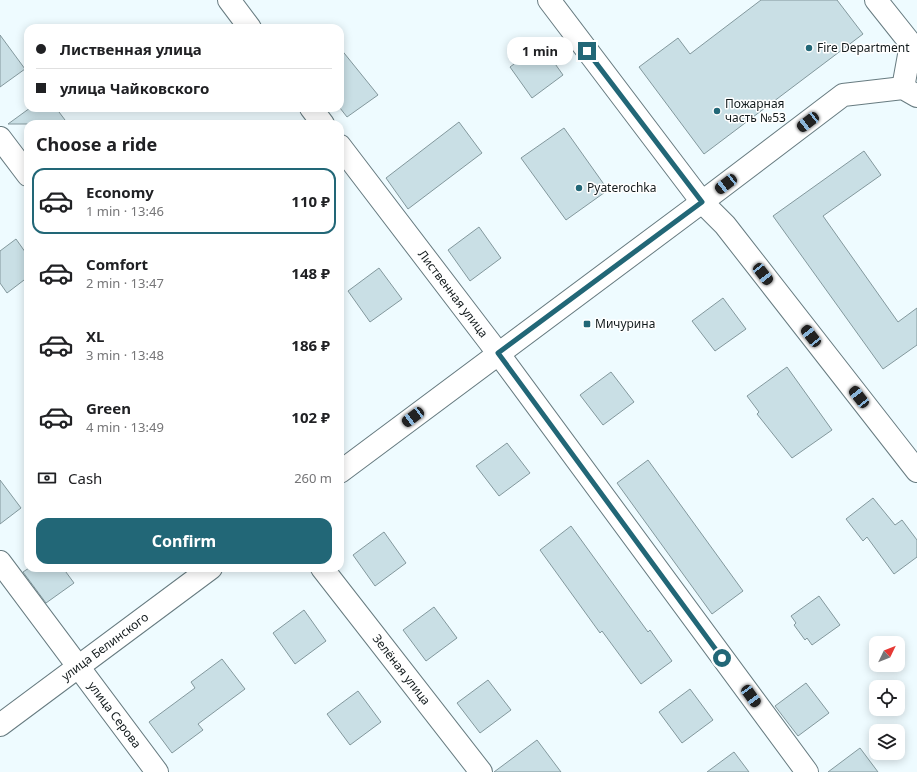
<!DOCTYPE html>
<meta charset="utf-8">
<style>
:root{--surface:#fff;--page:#f2f2f2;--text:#202124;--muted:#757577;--line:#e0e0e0;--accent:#226777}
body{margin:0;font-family:"Noto Sans",sans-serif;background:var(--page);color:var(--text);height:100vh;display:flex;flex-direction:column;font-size:15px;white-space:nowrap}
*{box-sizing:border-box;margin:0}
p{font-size:13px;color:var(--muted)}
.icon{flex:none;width:22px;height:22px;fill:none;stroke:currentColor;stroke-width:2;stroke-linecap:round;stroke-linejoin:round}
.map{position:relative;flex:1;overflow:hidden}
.side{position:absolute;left:24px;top:120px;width:320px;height:452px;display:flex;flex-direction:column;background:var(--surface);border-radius:12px;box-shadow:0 2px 10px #0003}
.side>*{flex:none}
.top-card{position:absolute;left:24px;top:24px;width:320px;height:88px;border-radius:12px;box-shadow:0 2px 10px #0003;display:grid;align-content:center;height:88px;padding:0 12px;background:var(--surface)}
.needle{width:26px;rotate:47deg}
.fabs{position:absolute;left:869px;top:636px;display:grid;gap:8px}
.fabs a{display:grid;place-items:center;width:36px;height:36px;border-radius:8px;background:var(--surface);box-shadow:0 2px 10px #0003;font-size:20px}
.end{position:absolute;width:18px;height:18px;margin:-9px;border:5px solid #226777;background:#fff;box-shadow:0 0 0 2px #fff}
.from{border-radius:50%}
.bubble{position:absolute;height:28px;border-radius:12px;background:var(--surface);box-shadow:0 2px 10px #0003;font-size:13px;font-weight:700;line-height:28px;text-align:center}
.car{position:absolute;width:12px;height:24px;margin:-12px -6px;border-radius:5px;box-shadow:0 0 3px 1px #0007;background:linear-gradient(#222 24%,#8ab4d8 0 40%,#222 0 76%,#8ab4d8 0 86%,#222 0)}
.top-card b{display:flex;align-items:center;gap:14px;height:38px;font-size:15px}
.top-card b+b{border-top:1px solid var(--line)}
.top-card i{width:10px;height:10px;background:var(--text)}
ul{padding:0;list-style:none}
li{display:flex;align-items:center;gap:12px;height:66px;margin:0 8px 6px;padding:0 4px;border:2px solid transparent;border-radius:12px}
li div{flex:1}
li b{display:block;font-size:15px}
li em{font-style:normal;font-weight:700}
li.active{border-color:var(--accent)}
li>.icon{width:36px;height:36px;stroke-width:1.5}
h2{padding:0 12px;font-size:18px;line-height:48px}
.pay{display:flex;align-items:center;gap:10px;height:44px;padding:0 12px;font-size:15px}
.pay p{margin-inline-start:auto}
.button{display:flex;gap:8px;margin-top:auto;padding:8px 12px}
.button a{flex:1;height:46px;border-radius:12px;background:var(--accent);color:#fff;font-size:16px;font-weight:700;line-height:46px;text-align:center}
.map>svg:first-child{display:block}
.building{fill:#c9dfe5;stroke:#83989d}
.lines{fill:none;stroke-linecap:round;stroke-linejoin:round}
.minor-casing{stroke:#677b80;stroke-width:24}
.minor{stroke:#fff;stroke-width:22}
.route{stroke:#226777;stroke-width:5}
.poi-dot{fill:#226777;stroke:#fff;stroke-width:1.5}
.labels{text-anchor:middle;stroke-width:3;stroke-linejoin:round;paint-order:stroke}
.poi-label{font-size:12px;fill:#131b1d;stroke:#fff;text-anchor:start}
.street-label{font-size:12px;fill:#131b1d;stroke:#fff}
</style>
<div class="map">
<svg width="917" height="772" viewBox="0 0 917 772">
<rect width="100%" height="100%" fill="#eefbff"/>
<path class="building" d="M 761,0 L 837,0 L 863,34 L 704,154 L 639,67 L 678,38 L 690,54 Z
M 0,35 L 25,69 L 0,87 Z
M 541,44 L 563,75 L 532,98 L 510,67 Z
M 340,48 L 378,95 L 347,117 L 340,108 Z
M 30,108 L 56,108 L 68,124 L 8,124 Z
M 459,122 L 482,153 L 408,209 L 386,178 Z
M 564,128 L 608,190 L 566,220 L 521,158 Z
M 864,151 L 881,175 L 823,216 L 898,322 L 917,308 L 917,345 L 883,369 L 773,216 Z
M 479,227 L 501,258 L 470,281 L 448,250 Z
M 16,239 L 28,256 L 28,277 L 7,293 L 0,283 L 0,251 Z
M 379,268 L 402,299 L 370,322 L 348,291 Z
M 723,298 L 746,329 L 715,351 L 692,321 Z
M 787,367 L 832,430 L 792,458 L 757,414 L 759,412 L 747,396 Z
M 611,372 L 634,402 L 603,425 L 580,395 Z
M 507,443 L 530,473 L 499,496 L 476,466 Z
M 648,460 L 743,591 L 712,614 L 617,483 Z
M 0,480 L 21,508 L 0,524 Z
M 873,498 L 895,525 L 902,520 L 917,540 L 917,557 L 894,574 L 867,537 L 863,541 L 846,519 Z
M 571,526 L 648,632 L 650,630 L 672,661 L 641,684 L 602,631 L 600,633 L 540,550 Z
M 384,532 L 406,563 L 375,586 L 353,555 Z
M 29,568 L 63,568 L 74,583 L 46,603 L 23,572 Z
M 819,596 L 840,625 L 812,645 L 807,638 L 805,640 L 794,625 L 796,623 L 791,616 Z
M 434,607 L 457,638 L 426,661 L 403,630 Z
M 304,610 L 326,641 L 295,664 L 273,633 Z
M 222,659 L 245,689 L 198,724 L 203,730 L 172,753 L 149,722 L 195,688 L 191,682 Z
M 488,680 L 511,710 L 480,733 L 457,703 Z
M 806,683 L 829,713 L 798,736 L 775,706 Z
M 690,689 L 713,720 L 682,743 L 659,712 Z
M 358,691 L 381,722 L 350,745 L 327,714 Z
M 537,740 L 561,772 L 494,772 Z
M 860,748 L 878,772 L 828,772 Z
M 734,752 L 749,772 L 707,772 Z"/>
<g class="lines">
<g class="minor-casing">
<g id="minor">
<path d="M 229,0 L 250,28"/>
<path d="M 549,0 L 702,202 L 725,225 L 917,471"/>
<path d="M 876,0 L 911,44"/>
<path d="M 903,88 L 911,44"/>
<path d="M 311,108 L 323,124"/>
<path d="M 0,138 L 28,175"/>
<path id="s1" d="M 340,146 L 498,353 L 807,772"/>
<path d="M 340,472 L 702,202 L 843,95 L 903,88 L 917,96"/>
<path id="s2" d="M 0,562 L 157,772"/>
<path id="s3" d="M 322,568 L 481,772"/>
<path id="s4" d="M 0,725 L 211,568"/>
</g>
</g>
<use href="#minor" class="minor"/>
</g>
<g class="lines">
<path class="route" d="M 587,51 L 702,202 L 498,353 L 722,658"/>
</g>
<g class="poi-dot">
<circle cx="809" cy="48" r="4"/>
<circle cx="717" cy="111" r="4"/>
<circle cx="579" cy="188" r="4"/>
<rect x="583" y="320" width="8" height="8" rx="2"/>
</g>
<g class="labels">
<g class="poi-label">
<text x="817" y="52">Fire Department</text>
<text x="725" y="108">Пожарная<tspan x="725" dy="14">часть №53</tspan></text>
<text x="587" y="192">Pyaterochka</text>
<text x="595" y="328">Мичурина</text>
</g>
<g class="street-label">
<text dy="4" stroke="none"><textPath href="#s1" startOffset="186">Лиственная улица</textPath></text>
<text dy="4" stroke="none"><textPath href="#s4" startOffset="131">улица Белинского</textPath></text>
<text dy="4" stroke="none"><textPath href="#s3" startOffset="129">Зелёная улица</textPath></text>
<text dy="4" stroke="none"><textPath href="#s2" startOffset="191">улица Серова</textPath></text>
</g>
</g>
</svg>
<div class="fabs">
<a><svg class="needle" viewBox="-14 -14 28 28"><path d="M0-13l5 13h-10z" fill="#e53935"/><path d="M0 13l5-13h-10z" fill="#757577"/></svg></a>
<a><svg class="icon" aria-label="locate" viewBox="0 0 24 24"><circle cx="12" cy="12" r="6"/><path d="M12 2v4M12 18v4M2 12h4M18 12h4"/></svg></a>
<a><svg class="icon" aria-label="layers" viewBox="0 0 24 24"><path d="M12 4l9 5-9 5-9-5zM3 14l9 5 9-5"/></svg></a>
</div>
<i class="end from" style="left:722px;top:658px"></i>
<i class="end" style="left:587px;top:51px"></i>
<div class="bubble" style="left:507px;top:37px;width:66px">1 min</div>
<i class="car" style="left:808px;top:122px;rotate:232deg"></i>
<i class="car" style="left:726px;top:184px;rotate:232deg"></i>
<i class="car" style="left:763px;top:274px;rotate:142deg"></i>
<i class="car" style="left:811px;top:336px;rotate:322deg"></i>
<i class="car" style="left:859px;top:397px;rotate:322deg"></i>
<i class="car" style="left:413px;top:417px;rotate:233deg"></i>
<i class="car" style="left:751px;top:696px;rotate:144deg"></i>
<div class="top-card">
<b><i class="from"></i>Лиственная улица</b>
<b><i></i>улица Чайковского</b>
</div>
<section class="side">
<h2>Choose a ride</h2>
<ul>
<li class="active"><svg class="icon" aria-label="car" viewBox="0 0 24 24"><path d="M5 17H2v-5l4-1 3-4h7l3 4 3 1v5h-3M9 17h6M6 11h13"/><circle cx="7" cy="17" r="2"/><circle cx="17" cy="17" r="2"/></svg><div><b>Economy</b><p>1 min · 13:46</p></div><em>110 ₽</em></li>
<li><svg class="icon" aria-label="car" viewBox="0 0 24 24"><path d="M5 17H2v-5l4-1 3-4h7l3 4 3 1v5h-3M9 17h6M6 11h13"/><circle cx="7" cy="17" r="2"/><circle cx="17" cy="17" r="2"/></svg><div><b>Comfort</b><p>2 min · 13:47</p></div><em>148 ₽</em></li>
<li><svg class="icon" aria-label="car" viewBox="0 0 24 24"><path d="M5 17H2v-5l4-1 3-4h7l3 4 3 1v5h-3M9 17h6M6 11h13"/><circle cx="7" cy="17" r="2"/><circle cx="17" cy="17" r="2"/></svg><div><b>XL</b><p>3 min · 13:48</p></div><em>186 ₽</em></li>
<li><svg class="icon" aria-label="car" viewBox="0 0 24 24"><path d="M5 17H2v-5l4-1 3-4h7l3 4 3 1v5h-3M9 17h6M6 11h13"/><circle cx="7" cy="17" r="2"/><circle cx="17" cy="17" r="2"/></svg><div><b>Green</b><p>4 min · 13:49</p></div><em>102 ₽</em></li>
</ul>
<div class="pay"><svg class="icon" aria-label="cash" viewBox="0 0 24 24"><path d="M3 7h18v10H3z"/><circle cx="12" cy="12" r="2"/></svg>Cash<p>260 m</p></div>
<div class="button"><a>Confirm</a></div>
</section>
</div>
